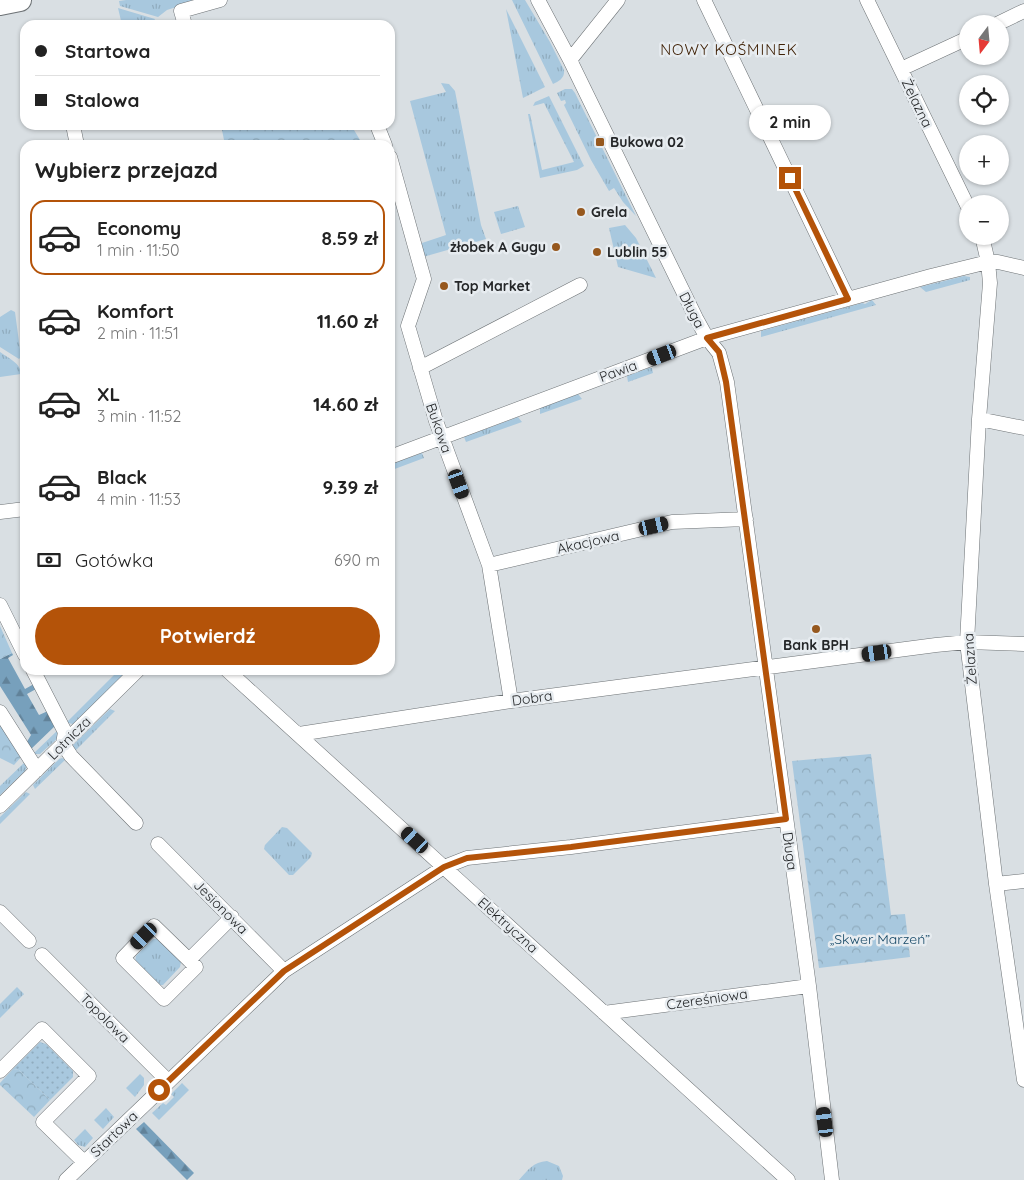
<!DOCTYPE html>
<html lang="pl">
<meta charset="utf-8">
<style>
:root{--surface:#fff;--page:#f2f2f2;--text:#222;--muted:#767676;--line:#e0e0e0;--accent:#b45309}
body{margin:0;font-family:Quicksand,sans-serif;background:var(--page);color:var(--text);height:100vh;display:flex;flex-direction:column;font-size:19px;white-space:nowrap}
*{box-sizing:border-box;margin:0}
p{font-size:16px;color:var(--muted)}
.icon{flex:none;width:28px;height:28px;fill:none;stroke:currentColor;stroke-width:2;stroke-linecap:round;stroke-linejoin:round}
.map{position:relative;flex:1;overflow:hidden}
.side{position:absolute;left:20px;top:140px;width:375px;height:535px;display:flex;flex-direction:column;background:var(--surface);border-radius:15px;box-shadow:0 1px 4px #0004}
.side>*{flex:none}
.top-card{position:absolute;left:20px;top:20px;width:375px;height:110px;border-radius:15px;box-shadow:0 1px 4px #0004;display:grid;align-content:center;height:110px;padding:0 15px;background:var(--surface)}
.needle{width:32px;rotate:196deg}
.tools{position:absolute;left:959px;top:15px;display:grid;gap:10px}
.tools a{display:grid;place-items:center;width:50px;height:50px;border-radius:50%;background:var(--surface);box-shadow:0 1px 4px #0004;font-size:25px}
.end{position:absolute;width:22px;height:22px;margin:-11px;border:6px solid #b45309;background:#fff;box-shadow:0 0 0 2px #fff}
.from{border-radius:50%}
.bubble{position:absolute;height:35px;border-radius:18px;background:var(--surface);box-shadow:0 1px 4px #0004;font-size:16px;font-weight:700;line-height:35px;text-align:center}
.car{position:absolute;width:15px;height:30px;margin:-15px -8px;border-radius:6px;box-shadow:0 0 4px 1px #0007;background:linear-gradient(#222 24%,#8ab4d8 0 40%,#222 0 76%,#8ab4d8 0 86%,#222 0)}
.top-card b{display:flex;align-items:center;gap:18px;height:48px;font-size:19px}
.top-card b+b{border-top:1px solid var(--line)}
.top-card i{width:12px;height:12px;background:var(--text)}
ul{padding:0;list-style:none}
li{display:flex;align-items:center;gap:15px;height:75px;margin:0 10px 8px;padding:0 5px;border:2px solid transparent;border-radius:15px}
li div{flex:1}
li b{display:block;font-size:19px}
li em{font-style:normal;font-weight:700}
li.selected{border-color:var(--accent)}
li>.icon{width:45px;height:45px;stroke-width:1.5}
h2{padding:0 15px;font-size:22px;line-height:60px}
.pay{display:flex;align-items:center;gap:12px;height:55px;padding:0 15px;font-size:19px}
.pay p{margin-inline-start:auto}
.primary-button{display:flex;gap:10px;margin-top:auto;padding:10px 15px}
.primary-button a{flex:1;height:58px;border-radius:30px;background:var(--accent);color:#fff;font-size:20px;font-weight:700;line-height:58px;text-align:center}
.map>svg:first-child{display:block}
.grass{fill:url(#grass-tufts)}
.forest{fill:url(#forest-firs)}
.park{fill:url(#park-crowns)}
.garden{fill:url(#garden-dots)}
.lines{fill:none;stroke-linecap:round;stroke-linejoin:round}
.minor-casing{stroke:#6d7275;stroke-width:15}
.primary-casing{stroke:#6d7275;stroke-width:24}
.minor{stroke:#fff;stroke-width:14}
.primary{stroke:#fff;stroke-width:22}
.route{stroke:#b45309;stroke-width:6}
.poi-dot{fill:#96581e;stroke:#e7ecf0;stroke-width:2}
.labels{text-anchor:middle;stroke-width:5;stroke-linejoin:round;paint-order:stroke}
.street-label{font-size:14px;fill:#252729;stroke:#e7ecf0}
.poi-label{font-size:14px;font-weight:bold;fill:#252729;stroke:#e7ecf0;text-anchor:start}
.park-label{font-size:14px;fill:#184a68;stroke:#e7ecf0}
.neighbourhood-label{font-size:15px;letter-spacing:1px;fill:#402207;stroke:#e7ecf0}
</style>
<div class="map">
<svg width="1024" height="1180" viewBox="0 0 1024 1180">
<defs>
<pattern id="grass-tufts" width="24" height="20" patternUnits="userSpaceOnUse" patternTransform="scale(1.25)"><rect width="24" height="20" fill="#a8c8de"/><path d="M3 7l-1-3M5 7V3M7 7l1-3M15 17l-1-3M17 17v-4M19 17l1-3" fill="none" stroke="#90acbe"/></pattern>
<pattern id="forest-firs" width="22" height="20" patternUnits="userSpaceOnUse" patternTransform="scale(1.25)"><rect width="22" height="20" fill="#77a0bc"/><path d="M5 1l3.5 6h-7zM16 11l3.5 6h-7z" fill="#618299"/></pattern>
<pattern id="park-crowns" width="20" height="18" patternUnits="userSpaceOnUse" patternTransform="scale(1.25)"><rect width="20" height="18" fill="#a8c8de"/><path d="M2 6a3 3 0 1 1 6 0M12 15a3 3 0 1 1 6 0" fill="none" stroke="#90acbe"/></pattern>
<pattern id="garden-dots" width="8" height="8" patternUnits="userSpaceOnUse" patternTransform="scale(1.25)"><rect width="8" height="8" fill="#a8c8de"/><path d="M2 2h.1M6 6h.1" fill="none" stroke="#90acbe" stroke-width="1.8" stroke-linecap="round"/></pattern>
</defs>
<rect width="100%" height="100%" fill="#d9dfe3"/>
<path class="grass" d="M 126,0 L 198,0 L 167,10 L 158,17 L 120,6 L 119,1 Z
M 512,0 L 525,0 L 550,42 L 564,70 C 565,78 559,81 553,84 Z
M 118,8 L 155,19 L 152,25 L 122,25 Z
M 506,9 L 545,87 L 523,98 Z
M 441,83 L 449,84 L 455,91 L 481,225 L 486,239 L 423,257 L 419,244 L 446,235 L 410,101 L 446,92 Z
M 565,89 L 572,89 L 575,93 L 636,216 L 623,202 L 614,188 L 609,191 L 591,160 L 564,105 L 566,103 L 565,100 L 561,101 L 557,93 Z
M 549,96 L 584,166 L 577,170 L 540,178 L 528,114 L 530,114 L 542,170 L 574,162 L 544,103 L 533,106 L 535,102 Z
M 518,206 L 525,227 L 501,234 L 494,212 Z
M 625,225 L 636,238 L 656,278 L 618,267 L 609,228 Z
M 964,276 L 970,277 L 970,280 L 926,292 L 920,287 Z
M 872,300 L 876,305 L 761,337 L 761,331 L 862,303 L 865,304 Z
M 11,310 L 15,312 L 21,357 L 19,359 L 0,347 L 0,317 Z
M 0,352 C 8,358 21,363 21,374 L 0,377 Z
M 649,368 L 652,368 L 653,373 L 628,382 L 627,376 Z
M 578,394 L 582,399 L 540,414 L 540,408 Z
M 518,417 L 522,422 L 466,442 L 464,437 Z
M 422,453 L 424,458 L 392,470 L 391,464 Z
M 119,670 L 128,670 L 73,724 L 68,723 L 67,722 Z
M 110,709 L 115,711 L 74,752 L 73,745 Z
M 59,729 L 59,737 L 40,754 L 33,754 Z
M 62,758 L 65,760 L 35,789 L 33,785 L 59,759 Z
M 26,761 L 27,766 L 25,771 L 0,795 L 0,786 Z
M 26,792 L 30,794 L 0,824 L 0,817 Z
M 282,827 L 287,828 L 312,853 L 311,857 L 293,875 L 289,875 L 264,849 L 265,845 Z
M 153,939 L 158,939 L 181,962 L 180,967 L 163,985 L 158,985 L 135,962 L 136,956 Z
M 17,987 L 24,994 L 0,1018 L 0,1004 Z
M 140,1074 L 144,1078 L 144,1085 L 135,1097 L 126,1088 Z
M 182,1083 L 189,1090 L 159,1120 L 152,1113 L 163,1103 L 166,1105 L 174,1097 L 171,1094 Z
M 106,1108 L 114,1117 L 103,1129 L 94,1120 Z
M 85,1129 L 93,1138 L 85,1147 L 78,1145 L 74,1140 Z
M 547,1161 L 559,1166 L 563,1176 L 562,1180 L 519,1180 C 528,1170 533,1162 547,1161 Z"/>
<path class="forest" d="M 12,653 L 13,655 L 8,658 L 25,689 L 34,684 L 36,689 L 27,694 L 39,715 L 48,711 L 56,725 L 29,751 L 25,745 L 31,735 L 0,686 L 0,659 Z
M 144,1122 L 194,1173 L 187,1180 L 136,1129 Z"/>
<path class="park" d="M 221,125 L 268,125 L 279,127 L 285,125 L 315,125 L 317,127 L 326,125 L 351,125 L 363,145 L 225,145 Z
M 0,626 L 12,653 L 0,659 Z
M 0,720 L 22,756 L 14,765 L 0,758 Z
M 871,754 L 891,915 L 905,914 L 910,957 L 819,968 L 792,761 Z
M 13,1069 L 19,1070 L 50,1100 L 34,1117 L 0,1085 L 0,1083 Z"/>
<path class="garden" d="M 40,1042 L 46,1044 L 73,1071 L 73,1077 L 50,1100 L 19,1070 L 13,1069 Z"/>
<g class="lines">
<g class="minor-casing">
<path id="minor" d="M 538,0 L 570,60 L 696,318 L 707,338 L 719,353 L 727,382 L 809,986 L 832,1180
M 704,0 L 848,299
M 867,0 L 968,207
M 997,24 L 1024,11
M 185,25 L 181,11 L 220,0
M 570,60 L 618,0
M 901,69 L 968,38
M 73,125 L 77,145
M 377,125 L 385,145
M 390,157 L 424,279 L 408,326 L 436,421 L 489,565 L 511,701
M 982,236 L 988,262 L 990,283 L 979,419 L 967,642 L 996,884 L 1024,1080
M 420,368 L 580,285
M 979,419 L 1024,428
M 390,457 L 707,338 L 931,276 L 988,262 L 998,262 L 1024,268
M 0,512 L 25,509
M 489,565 L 672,522 L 746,519
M 0,605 L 25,655
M 33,670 L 65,732 L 63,744 L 71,756 L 136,823
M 227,670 L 788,1180
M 0,712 L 37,770
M 299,734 L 511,701 L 936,645 L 967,642 L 1024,644
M 0,806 L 138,670
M 158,844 L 284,971
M 996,884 L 1024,881
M 0,912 L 29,941
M 42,955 L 168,1081
M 189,960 L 196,967 L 164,999 L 123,958 L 154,926 L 189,960 L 232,917
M 604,1013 L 809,986
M 0,1071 L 42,1029 L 89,1076 L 43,1122 L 84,1162
M 66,1180 L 284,971 L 444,867 L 467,858 L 571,847 L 785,819"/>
</g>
<g class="primary-casing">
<path id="primary" d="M 0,4 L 20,0"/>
</g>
<use href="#minor" class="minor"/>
<use href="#primary" class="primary"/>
</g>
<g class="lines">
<path class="route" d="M 159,1090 L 284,971 L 444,867 L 467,858 L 571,847 L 786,819 L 726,382 L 719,352 L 707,338 L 848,299 L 790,178"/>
</g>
<g class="poi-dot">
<rect x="595" y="137" width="10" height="10" rx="2.5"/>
<circle cx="581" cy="212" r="5"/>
<circle cx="556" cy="247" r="5"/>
<circle cx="597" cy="252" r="5"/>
<circle cx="444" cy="286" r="5"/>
<circle cx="816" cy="629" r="5"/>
</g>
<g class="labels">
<g class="street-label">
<text transform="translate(917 103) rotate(64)" y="5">Żelazna</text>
<text transform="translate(692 310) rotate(63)" y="5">Długa</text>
<text transform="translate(618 371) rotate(-20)" y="5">Pawia</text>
<text transform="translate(439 428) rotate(71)" y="5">Bukowa</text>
<text transform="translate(588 542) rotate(-13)" y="5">Akacjowa</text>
<text transform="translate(970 659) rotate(-94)" y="5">Żelazna</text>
<text transform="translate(532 698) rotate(-8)" y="5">Dobra</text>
<text transform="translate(69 738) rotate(-45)" y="5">Lotnicza</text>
<text transform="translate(790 851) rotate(82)" y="5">Długa</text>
<text transform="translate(221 907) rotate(45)" y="5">Jesionowa</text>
<text transform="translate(508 925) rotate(42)" y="5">Elektryczna</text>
<text transform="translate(707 999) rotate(-8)" y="5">Czereśniowa</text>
<text transform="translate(105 1018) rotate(45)" y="5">Topolowa</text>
<text transform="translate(114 1134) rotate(-44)" y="5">Startowa</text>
</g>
<g class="poi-label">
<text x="610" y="147">Bukowa 02</text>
<text x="591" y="217">Grela</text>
<text x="546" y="252" text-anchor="end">żłobek A Gugu</text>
<text x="607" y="257">Lublin 55</text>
<text x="454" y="291">Top Market</text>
<text x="816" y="650" text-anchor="middle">Bank BPH</text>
</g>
<g class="park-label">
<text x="880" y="944">„Skwer Marzeń”</text>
</g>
<g class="neighbourhood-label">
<text x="729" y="55">NOWY KOŚMINEK</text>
</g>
</g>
</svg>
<div class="tools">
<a><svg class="needle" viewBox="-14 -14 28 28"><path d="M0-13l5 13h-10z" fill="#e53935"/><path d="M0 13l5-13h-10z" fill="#767676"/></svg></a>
<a><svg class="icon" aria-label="locate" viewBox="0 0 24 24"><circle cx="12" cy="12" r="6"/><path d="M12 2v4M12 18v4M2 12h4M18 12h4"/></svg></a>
<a>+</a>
<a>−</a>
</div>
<i class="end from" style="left:159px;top:1090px"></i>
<i class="end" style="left:790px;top:178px"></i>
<div class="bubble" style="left:749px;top:105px;width:82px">2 min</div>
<i class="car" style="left:662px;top:355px;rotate:249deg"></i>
<i class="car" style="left:459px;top:484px;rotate:160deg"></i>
<i class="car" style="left:654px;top:526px;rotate:77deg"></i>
<i class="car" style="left:877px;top:653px;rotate:262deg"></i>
<i class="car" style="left:415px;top:840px;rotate:312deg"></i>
<i class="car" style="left:144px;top:936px;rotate:225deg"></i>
<i class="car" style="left:825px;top:1122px;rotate:353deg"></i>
<div class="top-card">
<b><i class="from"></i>Startowa</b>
<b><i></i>Stalowa</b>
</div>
<section class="side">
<h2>Wybierz przejazd</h2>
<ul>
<li class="selected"><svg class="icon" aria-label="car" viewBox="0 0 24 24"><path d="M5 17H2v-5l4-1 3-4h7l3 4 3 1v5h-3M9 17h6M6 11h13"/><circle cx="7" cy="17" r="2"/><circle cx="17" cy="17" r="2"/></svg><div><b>Economy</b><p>1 min · 11:50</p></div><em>8.59 zł</em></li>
<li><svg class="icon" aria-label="car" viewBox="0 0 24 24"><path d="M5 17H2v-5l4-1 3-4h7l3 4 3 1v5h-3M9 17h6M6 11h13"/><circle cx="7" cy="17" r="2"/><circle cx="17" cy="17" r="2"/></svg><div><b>Komfort</b><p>2 min · 11:51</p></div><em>11.60 zł</em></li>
<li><svg class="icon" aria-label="car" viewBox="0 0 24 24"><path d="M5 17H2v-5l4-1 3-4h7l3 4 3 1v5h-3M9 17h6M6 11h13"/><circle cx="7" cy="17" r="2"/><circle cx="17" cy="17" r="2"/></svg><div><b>XL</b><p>3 min · 11:52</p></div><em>14.60 zł</em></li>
<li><svg class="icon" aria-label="car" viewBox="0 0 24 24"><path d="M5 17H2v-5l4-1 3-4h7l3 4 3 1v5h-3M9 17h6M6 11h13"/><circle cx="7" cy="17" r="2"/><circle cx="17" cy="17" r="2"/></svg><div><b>Black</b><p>4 min · 11:53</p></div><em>9.39 zł</em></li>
</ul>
<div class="pay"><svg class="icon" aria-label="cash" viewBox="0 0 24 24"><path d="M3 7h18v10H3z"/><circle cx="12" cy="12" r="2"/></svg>Gotówka<p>690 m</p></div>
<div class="primary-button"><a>Potwierdź</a></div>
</section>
</div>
